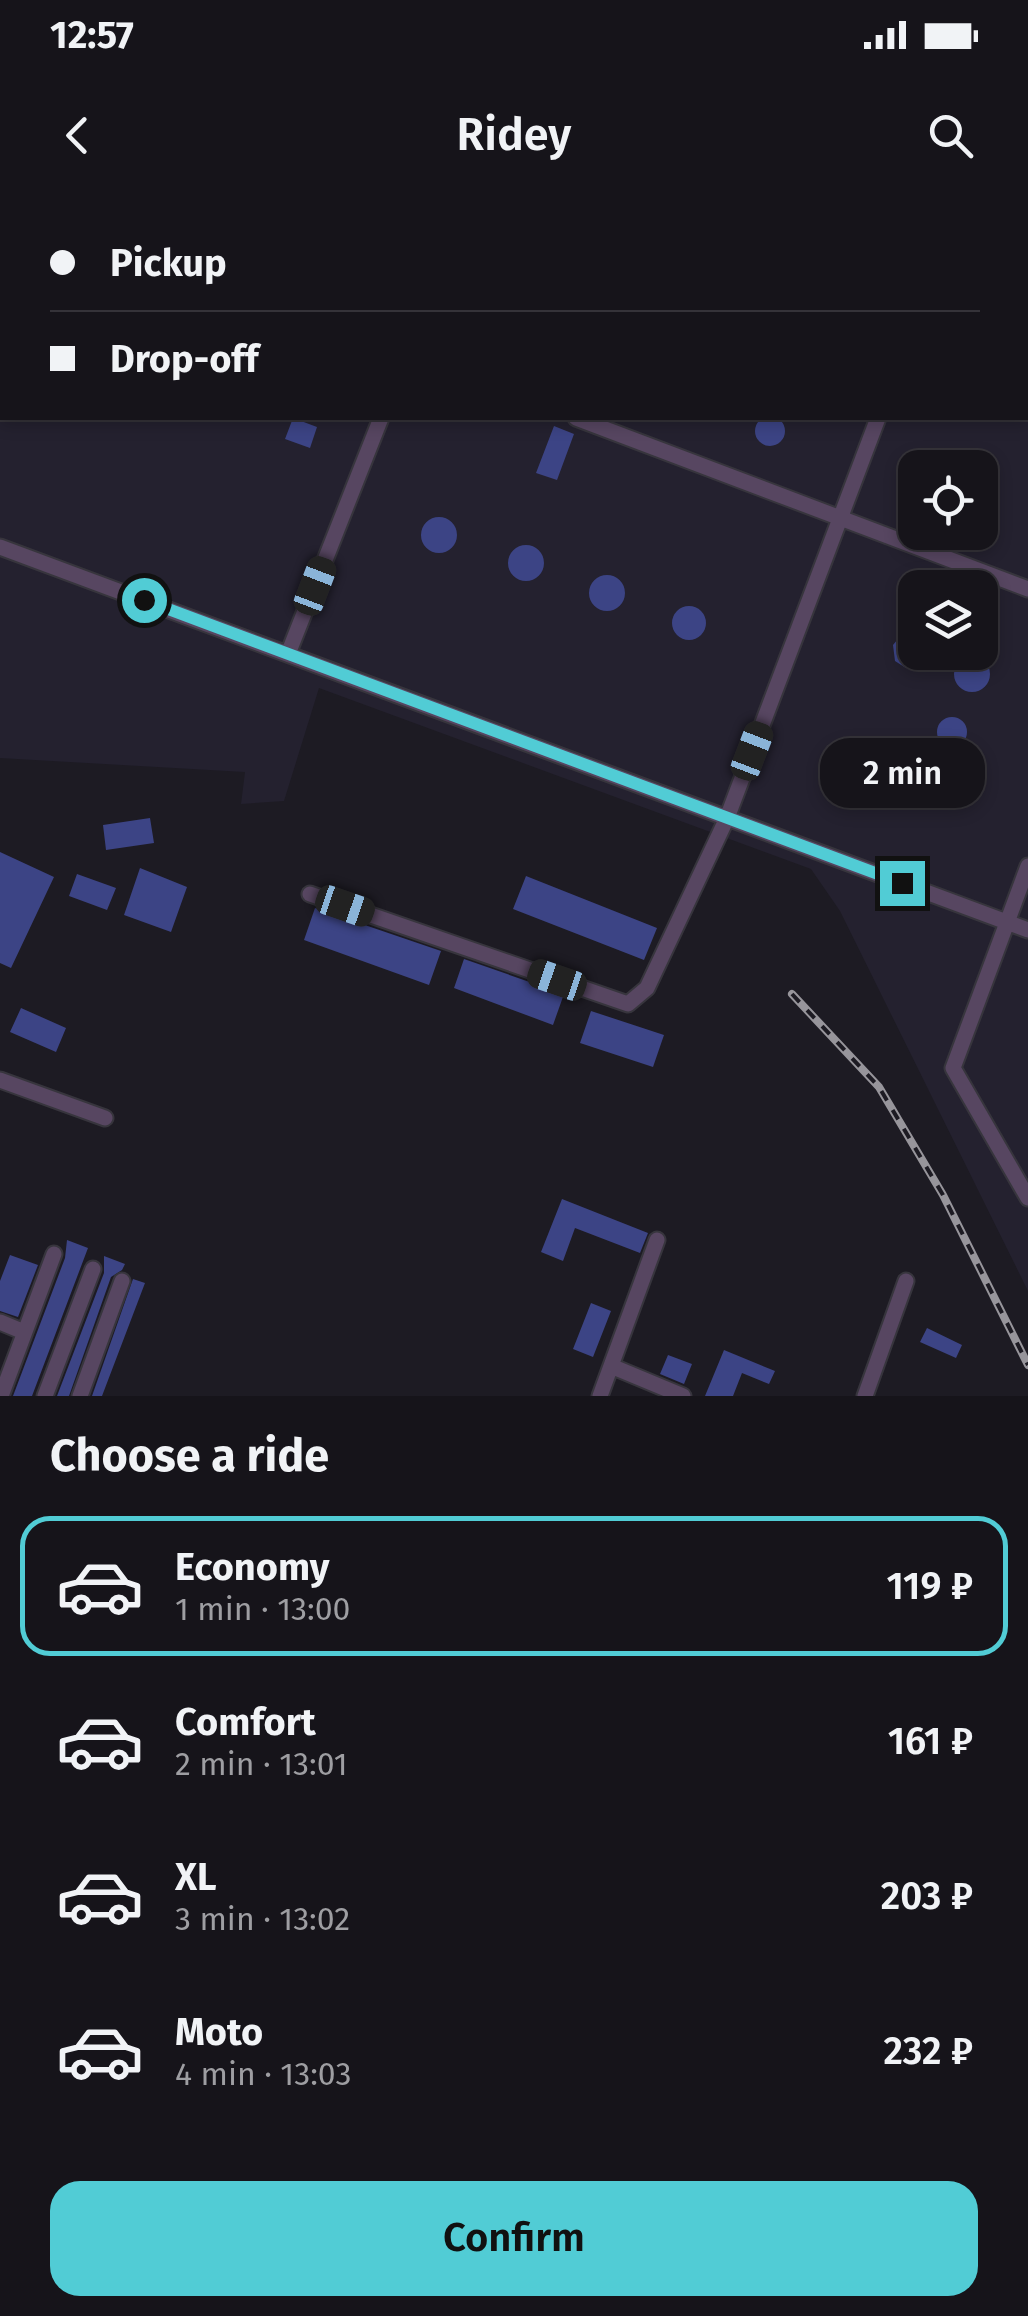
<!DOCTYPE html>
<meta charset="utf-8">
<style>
:root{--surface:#16141a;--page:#1f1d23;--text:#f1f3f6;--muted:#9e9ea2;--line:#353339;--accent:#51ccd5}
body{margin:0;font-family:"Fira Sans",sans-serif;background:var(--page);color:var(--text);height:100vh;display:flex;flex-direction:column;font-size:38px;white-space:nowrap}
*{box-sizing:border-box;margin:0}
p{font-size:32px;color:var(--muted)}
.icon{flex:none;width:55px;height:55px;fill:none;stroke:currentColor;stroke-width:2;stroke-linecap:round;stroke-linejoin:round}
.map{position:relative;height:1196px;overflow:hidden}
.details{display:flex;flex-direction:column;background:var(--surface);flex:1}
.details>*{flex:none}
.banner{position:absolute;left:0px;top:0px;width:1030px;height:220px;box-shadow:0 5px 15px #0003,0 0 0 2px var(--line);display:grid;align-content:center;height:220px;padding:0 50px;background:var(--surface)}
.tools{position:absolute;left:898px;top:250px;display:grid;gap:20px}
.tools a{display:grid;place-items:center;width:100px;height:100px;border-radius:20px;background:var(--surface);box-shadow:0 5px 15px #0003,0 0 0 2px var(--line);font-size:50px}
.end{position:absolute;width:45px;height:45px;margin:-22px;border:12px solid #51ccd5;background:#111;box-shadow:0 0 0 5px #111}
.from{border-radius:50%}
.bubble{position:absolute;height:70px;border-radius:30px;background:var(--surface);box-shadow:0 5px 15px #0003,0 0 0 2px var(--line);font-size:32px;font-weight:600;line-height:70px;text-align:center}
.car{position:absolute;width:30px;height:60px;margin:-30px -15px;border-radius:12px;box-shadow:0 0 8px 2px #0007;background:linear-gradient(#222 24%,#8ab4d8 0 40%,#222 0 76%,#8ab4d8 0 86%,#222 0)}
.banner b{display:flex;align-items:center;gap:35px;height:95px;font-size:38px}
.banner b+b{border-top:2px solid var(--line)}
.banner i{width:25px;height:25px;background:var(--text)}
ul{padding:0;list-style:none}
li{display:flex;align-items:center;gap:30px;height:140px;margin:0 20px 15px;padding:0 30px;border:5px solid transparent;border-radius:30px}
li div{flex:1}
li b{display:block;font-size:38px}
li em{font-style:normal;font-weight:600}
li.current{border-color:var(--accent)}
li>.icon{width:90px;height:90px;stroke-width:1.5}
h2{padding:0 50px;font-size:45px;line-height:120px}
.cta{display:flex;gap:20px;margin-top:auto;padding:20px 50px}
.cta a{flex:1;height:115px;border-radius:30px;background:var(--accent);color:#111;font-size:40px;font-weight:600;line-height:115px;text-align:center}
.status{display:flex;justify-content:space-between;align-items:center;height:70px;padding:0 50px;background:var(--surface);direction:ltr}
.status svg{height:28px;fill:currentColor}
header{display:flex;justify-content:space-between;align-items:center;height:130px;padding:0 50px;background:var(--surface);font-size:45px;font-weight:600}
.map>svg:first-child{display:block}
.built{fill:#24212f;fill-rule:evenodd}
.building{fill:#3c4485}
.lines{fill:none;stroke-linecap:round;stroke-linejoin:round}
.minor-casing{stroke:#37353d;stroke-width:19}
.minor{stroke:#574661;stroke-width:15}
.rail-casing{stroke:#97959b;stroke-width:8}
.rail{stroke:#1d1b23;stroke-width:4;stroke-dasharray:11;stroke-linecap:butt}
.route{stroke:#51ccd5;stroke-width:12}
</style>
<div class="status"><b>12:57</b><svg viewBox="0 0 49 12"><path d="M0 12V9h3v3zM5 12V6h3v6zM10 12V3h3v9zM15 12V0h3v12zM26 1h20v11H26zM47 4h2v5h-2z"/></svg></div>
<header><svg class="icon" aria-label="back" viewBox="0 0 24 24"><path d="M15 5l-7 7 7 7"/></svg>Ridey<svg class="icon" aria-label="search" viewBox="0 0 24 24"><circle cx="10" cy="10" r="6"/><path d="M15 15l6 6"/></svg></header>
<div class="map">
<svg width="1028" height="1196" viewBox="0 0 1028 1196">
<rect width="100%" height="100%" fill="#1d1b23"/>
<path class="built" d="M 0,0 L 1028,0 L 1028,1091 L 840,711 L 811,669 L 319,488 L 284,601 L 241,604 L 245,572 L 0,558 ZM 2,2 L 1028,2 L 1028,218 L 2,218 ZM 915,268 L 980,268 L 980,332 L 915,332 ZM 915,388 L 980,388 L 980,452 L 915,452 Z"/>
<path class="building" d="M755 231a15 15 0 1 1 30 0a15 15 0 1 1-30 0Z
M 293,218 L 317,227 L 310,248 L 285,239 Z
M 554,226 L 574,234 L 557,280 L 536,273 Z
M421 335a18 18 0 1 1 36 0a18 18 0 1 1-36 0Z
M508 363a18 18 0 1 1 36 0a18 18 0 1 1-36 0Z
M589 393a18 18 0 1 1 36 0a18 18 0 1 1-36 0Z
M672 423a17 17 0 1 1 34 0a17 17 0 1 1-34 0Z
M 915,432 L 915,452 L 930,452 L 921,466 L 906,468 L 895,461 L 893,445 L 902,434 Z
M954 474a18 18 0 1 1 36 0a18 18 0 1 1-36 0Z
M937 532a15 15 0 1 1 30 0a15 15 0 1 1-30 0Z
M 150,618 L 154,643 L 106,650 L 103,625 Z
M 0,652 L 54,677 L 11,768 L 0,763 Z
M 140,668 L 187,687 L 171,732 L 124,715 Z
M 77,674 L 116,688 L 107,710 L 69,696 Z
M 526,676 L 657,728 L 644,760 L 513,709 Z
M 315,708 L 441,751 L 429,785 L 304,740 Z
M 464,759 L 564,794 L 553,825 L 454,788 Z
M 21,808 L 66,828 L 56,852 L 10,832 Z
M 591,811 L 664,835 L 653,867 L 580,843 Z
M 562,999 L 648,1033 L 640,1053 L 575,1028 L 563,1061 L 541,1052 Z
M 67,1040 L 88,1048 L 32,1196 L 13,1196 L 65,1058 Z
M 10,1055 L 38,1065 L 18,1117 L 0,1111 L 0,1081 Z
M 104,1056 L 125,1064 L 122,1070 L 111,1077 L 69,1196 L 57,1196 L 104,1073 Z
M 133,1079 L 145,1083 L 102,1196 L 92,1196 Z
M 591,1103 L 611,1111 L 593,1157 L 573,1149 Z
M 927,1128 L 962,1145 L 956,1158 L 920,1142 Z
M 724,1150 L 775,1171 L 769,1184 L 742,1173 L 733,1196 L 705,1196 Z
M 668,1155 L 692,1164 L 684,1184 L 660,1174 Z"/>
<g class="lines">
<g class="minor-casing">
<path id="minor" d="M 947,0 L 954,2
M 25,2 L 26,0
M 463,2 L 464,0
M 0,69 L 2,63
M 576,218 L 1028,389
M 0,347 L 1028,730
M 288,454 L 381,218
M 1028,666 L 953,868 L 1028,998
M 310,694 L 628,804 L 647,788 L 727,618 L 878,218
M 0,880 L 105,918
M 0,1122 L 24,1132
M 611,1166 L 683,1196
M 1,1196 L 54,1054
M 45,1196 L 93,1069
M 80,1196 L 122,1081
M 600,1196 L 657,1040
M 865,1196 L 906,1081"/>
</g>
<use href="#minor" class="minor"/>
<g class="rail-casing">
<path id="rail" d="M 792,794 L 879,887 L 943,995 L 1028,1165"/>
</g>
<use href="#rail" class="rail"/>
</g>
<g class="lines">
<path class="route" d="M 144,400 L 902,683"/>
</g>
</svg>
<div class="tools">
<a><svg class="icon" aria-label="locate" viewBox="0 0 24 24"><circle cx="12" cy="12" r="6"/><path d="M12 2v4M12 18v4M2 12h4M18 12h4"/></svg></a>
<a><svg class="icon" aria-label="layers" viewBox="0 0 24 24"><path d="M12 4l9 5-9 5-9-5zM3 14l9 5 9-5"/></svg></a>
</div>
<i class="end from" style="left:144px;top:400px"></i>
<i class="end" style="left:902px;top:683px"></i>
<div class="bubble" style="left:820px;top:538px;width:165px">2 min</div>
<i class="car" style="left:315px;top:386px;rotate:21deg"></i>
<i class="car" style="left:752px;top:551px;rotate:21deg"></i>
<i class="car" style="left:345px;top:706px;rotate:109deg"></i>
<i class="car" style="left:557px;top:780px;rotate:289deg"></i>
<div class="banner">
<b><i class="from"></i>Pickup</b>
<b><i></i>Drop-off</b>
</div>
</div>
<section class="details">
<h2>Choose a ride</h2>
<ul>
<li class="current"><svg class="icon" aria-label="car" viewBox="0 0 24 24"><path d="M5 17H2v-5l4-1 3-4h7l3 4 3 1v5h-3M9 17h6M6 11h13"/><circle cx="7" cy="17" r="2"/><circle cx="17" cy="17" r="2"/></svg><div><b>Economy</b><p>1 min · 13:00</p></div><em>119 ₽</em></li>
<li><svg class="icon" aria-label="car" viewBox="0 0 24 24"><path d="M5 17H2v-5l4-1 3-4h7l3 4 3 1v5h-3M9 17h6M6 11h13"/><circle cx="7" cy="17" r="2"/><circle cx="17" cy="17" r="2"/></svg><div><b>Comfort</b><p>2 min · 13:01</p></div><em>161 ₽</em></li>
<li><svg class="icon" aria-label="car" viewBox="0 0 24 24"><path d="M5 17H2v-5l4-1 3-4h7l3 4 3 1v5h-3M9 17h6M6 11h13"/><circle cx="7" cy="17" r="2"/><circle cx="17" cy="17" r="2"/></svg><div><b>XL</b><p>3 min · 13:02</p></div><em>203 ₽</em></li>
<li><svg class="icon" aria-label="car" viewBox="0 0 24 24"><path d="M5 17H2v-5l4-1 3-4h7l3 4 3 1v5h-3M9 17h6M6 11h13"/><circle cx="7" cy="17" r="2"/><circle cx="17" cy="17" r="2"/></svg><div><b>Moto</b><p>4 min · 13:03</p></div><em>232 ₽</em></li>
</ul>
<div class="cta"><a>Confirm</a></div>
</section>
